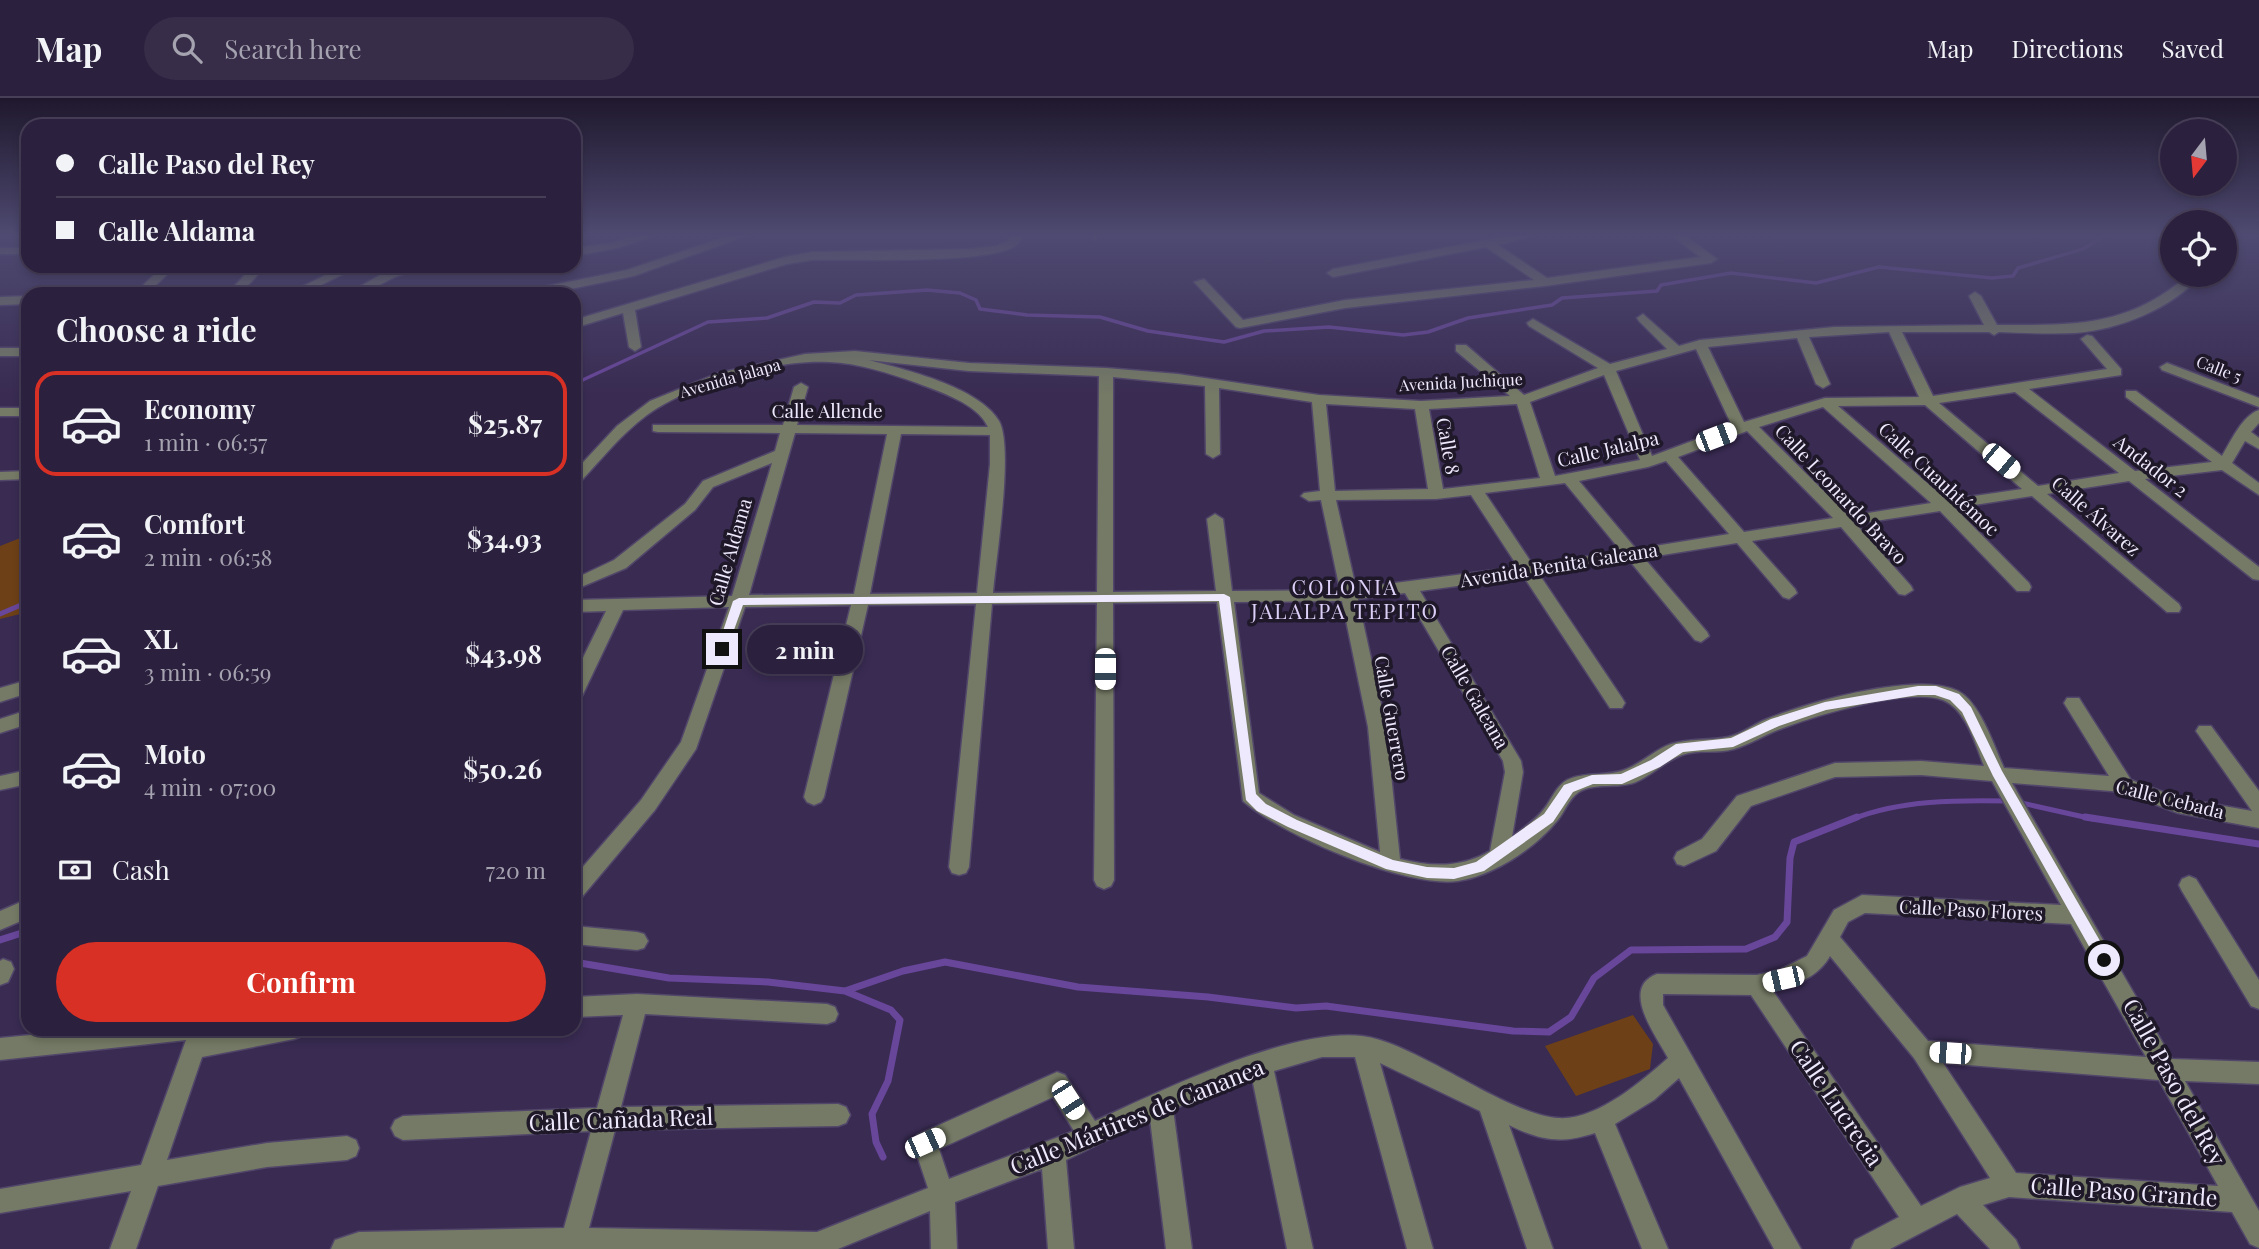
<!DOCTYPE html>
<meta charset="utf-8">
<style>
:root{--surface:#2b203e;--page:#372d49;--text:#f1f3f6;--muted:#a6a3b0;--line:#473e58;--accent:#d93025}
body{margin:0;font-family:"Playfair Display",serif;background:var(--page);color:var(--text);height:100vh;display:flex;flex-direction:column;font-size:26px;white-space:nowrap}
*{box-sizing:border-box;margin:0}
p{font-size:23px;color:var(--muted)}
.icon{flex:none;width:38px;height:38px;fill:none;stroke:currentColor;stroke-width:2;stroke-linecap:round;stroke-linejoin:round}
.map{position:relative;flex:1;overflow:hidden}
.panel{position:absolute;left:21px;top:189px;width:560px;height:749px;display:flex;flex-direction:column;background:var(--surface);border-radius:21px;box-shadow:0 4px 10px #0003,0 0 0 2px var(--line)}
.panel>*{flex:none}
.hud{position:absolute;left:21px;top:21px;width:560px;height:154px;border-radius:21px;box-shadow:0 4px 10px #0003,0 0 0 2px var(--line);display:grid;align-content:center;height:154px;padding:0 35px;background:var(--surface)}
.needle{width:46px;rotate:196deg}
.fabs{position:absolute;left:2160px;top:21px;display:grid;gap:14px}
.fabs a{display:grid;place-items:center;width:77px;height:77px;border-radius:50%;background:var(--surface);box-shadow:0 4px 10px #0003,0 0 0 2px var(--line);font-size:35px}
.end{position:absolute;width:32px;height:32px;margin:-16px;border:9px solid #efe9fd;background:#111;box-shadow:0 0 0 4px #111}
.from{border-radius:50%}
.bubble{position:absolute;height:49px;border-radius:24px;background:var(--surface);box-shadow:0 4px 10px #0003,0 0 0 2px var(--line);font-size:23px;font-weight:700;line-height:49px;text-align:center}
.car{position:absolute;width:21px;height:42px;margin:-21px -10px;border-radius:9px;box-shadow:0 0 5px 2px #0007;background:linear-gradient(#fff 24%,#345 0 40%,#fff 0 76%,#345 0 86%,#fff 0)}
.hud b{display:flex;align-items:center;gap:24px;height:66px;font-size:26px}
.hud b+b{border-top:2px solid var(--line)}
.hud i{width:18px;height:18px;background:var(--text)}
ul{padding:0;list-style:none}
li{display:flex;align-items:center;gap:21px;height:105px;margin:0 14px 10px;padding:0 21px;border:4px solid transparent;border-radius:21px}
li div{flex:1}
li b{display:block;font-size:26px}
li em{font-style:normal;font-weight:700}
li.selected{border-color:var(--accent)}
li>.icon{width:63px;height:63px;stroke-width:1.5}
h2{padding:0 35px;font-size:32px;line-height:84px}
.pay{display:flex;align-items:center;gap:18px;height:77px;padding:0 35px;font-size:26px}
.pay p{margin-inline-start:auto}
.cta{display:flex;gap:14px;margin-top:auto;padding:14px 35px}
.cta a{flex:1;height:80px;border-radius:42px;background:var(--accent);color:#fff;font-size:28px;font-weight:700;line-height:80px;text-align:center}
header{display:flex;align-items:center;gap:42px;box-sizing:border-box;height:98px;padding:0 35px;background:var(--surface);border-bottom:2px solid var(--line)}
header strong{font-size:33px}
nav{display:flex;gap:38px;margin-inline-start:auto;font-size:24px}
.search{width:490px;height:63px;background:var(--page);display:flex;align-items:center;gap:18px;box-sizing:border-box;padding:0 24px;border-radius:38px;color:var(--muted);font-size:26px}
.map>svg:first-child{display:block}
.green{fill:#6d4017}
.lines{fill:none;stroke-linecap:round;stroke-linejoin:round}
.stream-far2{stroke:#68469a;stroke-width:3.5}
.stream-far1{stroke:#68469a;stroke-width:5}
.stream{stroke:#68469a;stroke-width:7}
.minor-casing{stroke:#52466a;stroke-width:3}
.minor{fill:#747a65;fill-rule:evenodd}
.route{fill:#efe9fd}
.labels{text-anchor:middle;stroke-width:7;stroke-linejoin:round;paint-order:stroke}
.far-street-label{font-size:16px;fill:#efe9fd;stroke:#1e1829}
.street-label{font-size:19px;fill:#efe9fd;stroke:#1e1829}
.neighbourhood-label{font-size:21px;letter-spacing:2px;fill:#ddd0f8;stroke:#1e1829}
.near-street-label{font-size:23px;fill:#efe9fd;stroke:#1e1829}
</style>
<header>
<strong>Map</strong>
<div class="search"><svg class="icon" aria-label="search" viewBox="0 0 24 24"><circle cx="10" cy="10" r="6"/><path d="M15 15l6 6"/></svg>Search here</div>
<nav><a>Map</a><a>Directions</a><a>Saved</a></nav>
</header>
<div class="map">
<svg width="2259" height="1151" viewBox="0 0 2259 1151">
<rect width="100%" height="100%" fill="#392b52"/>
<path class="green" d="M 28,437 L 28,514 L 0,521 L 0,448 Z
M 1633,917 L 1653,946 L 1650,971 L 1576,998 L 1545,948 Z"/>
<g class="lines">
<path class="stream-far2" d="M 574,286 L 708,224 L 767,220 L 814,204 L 840,205 L 856,197 L 927,192 L 960,195 L 976,202 L 980,211 L 1027,217 L 1100,219 L 1148,233 L 1224,244 L 1264,233 L 1329,229 L 1403,237 L 1428,234 L 1468,220 L 1552,207 L 1562,200 L 1657,193 L 1661,187 L 1731,175 L 1816,185 L 1879,169 L 1992,180 L 2013,178 L 2018,170 L 2083,151 L 2106,137"/>
<path class="stream-far1" d="M 0,516 L 28,504
M 2017,704 L 2093,721
M 1853,721 C 1900,702 1958,702 2008,703"/>
<path class="stream" d="M 2085,719 L 2259,746
M 0,842 L 28,833
M 574,864 L 669,880 L 768,884 L 845,893 L 903,873 L 945,864 L 1078,889 L 1208,899 L 1296,910 L 1326,908 L 1513,933 L 1549,934 L 1571,919 L 1594,880 L 1631,852 L 1746,851 L 1775,839 L 1787,824 L 1790,760 L 1794,744 L 1857,719
M 845,893 L 891,912 L 900,922 L 888,983 L 872,1016 L 876,1044 L 883,1059"/>
<g class="minor-casing">
<path id="minor" d="M 638,137 L 656,137 L 617,150 L 574,158 L 574,150 L 612,145 Z
M 731,137 L 748,137 L 634,178 L 546,196 L 522,196 L 528,192 L 627,172 Z
M 1012,137 L 1024,137 C 1021,141 1018,147 1013,149 C 985,166 851,161 812,162 L 787,166 L 635,212 L 641,249 L 635,253 L 629,249 L 623,215 L 574,230 L 574,222 L 785,159 L 812,154 L 969,151 L 996,148 L 1007,144 Z
M 1089,137 L 1104,137 L 1094,141 Z
M 1513,137 L 1537,137 L 1498,147 L 1547,180 L 1700,159 L 1671,137 L 1684,137 L 1717,161 L 1711,165 L 1545,188 L 1345,210 L 1240,230 L 1236,229 L 1194,184 L 1204,181 L 1243,222 L 1345,202 L 1534,182 L 1486,149 L 1333,179 L 1327,175 L 1333,171 Z
M 0,150 L 28,150 L 28,156 L 0,156 Z
M 163,168 L 176,168 L 147,196 L 134,196 Z
M 253,168 L 266,168 L 240,196 L 227,196 Z
M 344,168 L 360,168 L 303,196 L 287,196 Z
M 409,168 L 429,168 L 395,179 L 362,196 L 347,196 L 387,173 Z
M 2188,177 L 2201,177 C 2173,210 2119,232 2075,235 C 2050,236 2025,235 1999,234 L 1994,237 L 1989,234 L 1902,234 L 1933,298 L 2107,271 L 2081,241 L 2087,237 L 2092,238 L 2121,271 L 2121,277 L 2029,291 L 2135,373 L 2212,364 L 2126,299 L 2126,293 L 2136,293 L 2222,358 C 2231,343 2242,318 2259,312 L 2259,325 L 2251,334 L 2259,340 L 2259,351 L 2245,343 L 2232,365 L 2259,385 L 2259,397 L 2222,372 L 2145,381 L 2259,469 L 2259,482 L 2253,481 L 2129,383 L 2047,396 L 2179,506 L 2181,510 L 2179,514 L 2167,514 L 2032,398 L 1955,410 L 2029,485 L 2031,489 L 2029,493 L 2017,493 L 1940,413 L 1856,426 L 1911,488 L 1913,492 L 1905,497 L 1899,496 L 1841,429 L 1752,443 L 1795,491 L 1797,495 L 1789,501 L 1783,499 L 1737,445 L 1644,460 L 1707,534 L 1709,538 L 1701,544 L 1695,542 L 1629,462 L 1539,476 L 1622,600 L 1625,605 L 1622,610 L 1610,610 L 1524,479 L 1420,493 L 1521,663 L 1523,674 L 1512,739 C 1523,730 1536,722 1544,711 C 1552,701 1556,688 1567,682 C 1586,673 1606,679 1624,672 C 1641,666 1654,652 1671,646 C 1690,640 1709,643 1728,639 C 1742,636 1754,626 1767,621 C 1809,604 1917,573 1958,593 C 1980,604 1994,648 2004,670 L 2109,678 L 2064,605 L 2067,600 L 2079,600 L 2131,682 L 2179,700 L 2252,713 L 2196,633 L 2199,628 L 2211,628 L 2259,693 L 2259,730 L 2178,715 L 2123,694 L 2012,685 L 2172,961 L 2259,964 L 2259,986 L 2185,983 L 2259,1113 L 2259,1150 L 2250,1146 L 2232,1114 L 2009,1099 L 1983,1107 L 2016,1142 L 2020,1151 L 1990,1151 L 1957,1116 L 1890,1151 L 1851,1151 L 1855,1142 L 1899,1119 L 1751,897 L 1663,896 L 1663,907 L 1801,1151 L 1774,1151 L 1679,980 L 1654,1002 L 1615,1026 L 1668,1151 L 1642,1151 L 1595,1035 C 1561,1046 1541,1043 1509,1027 L 1553,1151 L 1527,1151 L 1480,1013 L 1380,965 L 1433,1151 L 1407,1151 L 1355,959 L 1322,959 L 1274,973 L 1313,1151 L 1287,1151 L 1252,980 L 1173,1011 L 1192,1151 L 1166,1151 L 1150,1021 L 1066,1062 L 1074,1151 L 1048,1151 L 1042,1071 L 955,1104 L 957,1151 L 931,1151 L 930,1113 L 838,1151 L 331,1151 L 335,1142 L 359,1134 L 564,1130 L 591,1033 L 403,1042 L 395,1038 L 391,1030 L 395,1022 L 403,1018 L 597,1010 L 623,917 L 574,919 L 574,899 L 637,896 L 827,906 L 835,909 L 838,916 L 835,923 L 827,926 L 645,916 L 621,1009 L 838,1006 L 846,1009 L 850,1017 L 846,1025 L 838,1028 L 615,1032 L 589,1130 L 817,1134 L 928,1090 L 913,1045 L 917,1037 L 1057,974 L 1065,977 L 1095,1023 C 1162,992 1290,930 1362,938 C 1386,941 1410,954 1432,965 C 1464,981 1523,1018 1558,1020 C 1596,1023 1642,983 1668,960 C 1657,939 1619,890 1657,876 L 1757,877 L 1779,872 L 1807,858 L 1834,812 L 1862,797 L 2061,807 L 1992,683 L 1921,677 L 1835,679 L 1751,708 L 1716,753 L 1684,768 L 1677,766 L 1674,760 L 1677,754 L 1702,741 L 1737,698 L 1835,665 L 1921,663 L 1984,668 C 1976,648 1966,611 1943,602 C 1909,589 1817,617 1783,630 C 1766,636 1751,646 1734,651 C 1717,656 1698,651 1682,657 C 1665,663 1652,677 1636,684 C 1618,691 1595,684 1579,694 C 1568,701 1565,714 1557,723 C 1534,751 1493,778 1458,783 C 1406,790 1283,738 1243,703 L 1217,504 L 1113,505 L 1114,782 L 1111,788 L 1104,791 L 1097,788 L 1094,782 L 1097,505 L 992,506 L 969,769 L 966,775 L 959,777 L 952,775 L 949,769 L 976,506 L 868,507 L 824,699 L 821,704 L 814,707 L 807,704 L 804,699 L 851,507 L 745,509 L 696,651 L 655,712 L 581,800 L 574,803 L 574,779 L 641,702 L 681,644 L 729,509 L 623,512 L 583,596 L 580,601 L 574,602 L 574,578 L 606,513 L 574,514 L 574,502 L 732,498 L 772,365 L 713,389 L 695,412 L 626,470 L 574,492 L 574,481 L 614,462 L 685,406 L 703,383 L 775,353 L 780,335 L 658,334 L 653,333 L 653,327 L 783,327 L 794,289 L 801,285 L 808,289 L 797,327 L 988,329 C 977,305 940,294 917,285 C 889,275 858,265 829,264 C 775,261 690,286 647,317 C 621,336 601,362 579,385 L 574,387 L 574,374 L 617,328 L 650,303 L 719,275 L 805,256 L 855,253 L 969,265 L 1106,270 L 1178,276 L 1319,297 L 1421,303 L 1510,298 L 1456,253 L 1456,247 L 1466,247 L 1524,297 L 1598,270 L 1529,228 L 1527,225 L 1533,221 L 1610,266 L 1667,251 L 1639,223 L 1637,220 L 1643,216 L 1679,248 L 1700,242 L 1834,229 L 1984,227 L 1969,198 L 1975,194 L 1981,198 L 1997,227 C 2072,227 2128,230 2188,177 ZM 1889,234 L 1919,299 L 1825,300 L 1744,324 L 1708,249 L 1797,240 L 1816,286 L 1823,290 L 1830,286 L 1809,239 ZM 1696,251 L 1732,328 L 1652,358 L 1616,273 ZM 868,262 L 969,273 L 1099,278 L 1097,494 L 993,495 C 996,460 1014,349 999,323 C 979,289 904,271 868,262 ZM 1604,277 L 1640,362 L 1555,378 L 1530,304 ZM 1113,279 L 1205,288 L 1206,356 L 1213,360 L 1220,356 L 1219,290 L 1312,304 L 1320,393 L 1304,395 L 1301,398 L 1309,403 L 1321,402 L 1340,492 L 1232,493 L 1223,421 L 1215,416 L 1207,421 L 1216,493 L 1113,494 ZM 2015,294 L 2119,375 L 2038,388 L 1939,305 ZM 1326,306 L 1415,311 L 1428,391 L 1335,393 ZM 1517,306 L 1540,380 L 1443,391 L 1429,311 ZM 1925,307 L 2022,391 L 1947,402 L 1838,308 ZM 1823,309 L 1931,405 L 1849,418 L 1759,329 ZM 1747,333 L 1833,420 L 1744,434 L 1678,359 ZM 795,335 L 887,336 L 854,496 L 749,497 ZM 901,336 L 990,337 L 990,366 L 977,495 L 870,496 ZM 1666,363 L 1729,436 L 1636,451 L 1579,383 L 1648,369 ZM 1565,385 L 1621,453 L 1533,467 L 1485,395 ZM 1471,397 L 1518,469 L 1356,490 L 1336,402 L 1436,401 ZM 1405,495 L 1503,663 L 1505,674 L 1490,753 C 1461,770 1432,769 1400,761 L 1386,629 L 1358,501 ZM 1342,503 L 1368,629 L 1380,754 L 1294,717 L 1259,695 L 1234,504 ZM 1865,815 L 2071,826 L 2146,959 L 1928,943 L 1840,839 L 1848,824 ZM 1830,858 L 1914,960 L 1990,1080 L 1960,1089 L 1921,1108 L 1773,893 C 1796,888 1819,878 1830,858 ZM 1943,965 L 2159,982 L 2218,1088 L 2016,1075 ZM 1053,999 L 1074,1033 L 949,1081 L 939,1051 Z
M 28,198 L 28,206 L 0,207 L 0,199 Z
M 0,250 L 28,250 L 28,258 L 0,258 Z
M 2167,265 L 2259,300 L 2259,309 L 2162,272 L 2160,269 Z
M 0,310 L 28,310 L 28,318 L 0,318 Z
M 28,373 L 28,381 L 0,382 L 0,374 Z
M 28,582 L 28,595 L 0,604 L 0,590 Z
M 28,612 L 28,626 L 0,635 L 0,621 Z
M 28,672 L 28,686 L 0,692 L 0,678 Z
M 2189,778 L 2196,781 L 2259,882 L 2259,911 L 2251,908 L 2182,793 L 2179,787 L 2182,781 Z
M 28,801 L 28,820 L 0,832 L 0,813 Z
M 574,828 L 637,834 L 644,836 L 648,843 L 644,850 L 637,852 L 574,846 Z
M 3,861 L 11,864 L 14,871 L 8,884 L 0,887 L 0,863 Z
M 92,931 L 212,931 L 210,937 L 240,931 L 305,931 L 302,938 L 294,941 L 202,959 L 167,1062 L 267,1045 L 347,1038 L 356,1042 L 359,1050 L 356,1058 L 347,1062 L 267,1069 L 158,1088 L 136,1151 L 110,1151 L 131,1093 L 0,1115 L 0,1091 L 141,1067 L 186,942 L 0,962 L 0,940 Z"/>
</g>
<use href="#minor" class="minor"/>
</g>
<linearGradient id="sky" x2="0" y2="1"><stop stop-color="#1f182d"/><stop offset="0.46" stop-color="#4e4a71"/><stop offset="1" stop-color="#4e4a71" stop-opacity="0"/></linearGradient>
<rect width="2259" height="298" fill="url(#sky)"/>
<path class="route" d="M 1224,496 L 1230,499 L 1256,696 L 1266,706 L 1297,722 L 1393,762 L 1427,769 L 1454,770 L 1476,764 L 1544,716 L 1564,687 L 1592,677 L 1621,676 L 1651,662 L 1676,646 L 1731,640 L 1771,621 L 1825,604 L 1918,588 L 1936,588 L 1959,596 L 1971,609 L 2002,673 L 2111,862 L 2104,868 L 2099,866 L 1993,678 L 1962,614 L 1950,602 L 1935,597 L 1918,597 L 1826,612 L 1779,628 L 1733,649 L 1683,654 L 1660,669 L 1622,686 L 1593,686 L 1573,694 L 1553,724 L 1484,773 L 1454,781 L 1427,780 L 1386,771 L 1288,729 L 1257,713 L 1246,702 L 1219,503 L 743,507 L 726,554 L 718,554 L 717,551 L 733,503 L 739,500 Z"/>
<g class="labels">
<g class="far-street-label">
<text transform="translate(2219 271) rotate(21)" y="6">Calle 5</text>
<text transform="translate(730 280) rotate(-16)" y="6">Avenida Jalapa</text>
<text transform="translate(1461 284) rotate(-3)" y="6">Avenida Juchique</text>
</g>
<g class="street-label">
<text x="827" y="320">Calle Allende</text>
<text transform="translate(1448 348) rotate(80)" y="7">Calle 8</text>
<text transform="translate(1608 351) rotate(-13)" y="7">Calle Jalalpa</text>
<text transform="translate(2151 368) rotate(38)" y="7">Andador 2</text>
<text transform="translate(1939 381) rotate(43)" y="7">Calle Cuauhtémoc</text>
<text transform="translate(1841 396) rotate(47)" y="7">Calle Leonardo Bravo</text>
<text transform="translate(2096 418) rotate(41)" y="7">Calle Álvarez</text>
<text transform="translate(730 454) rotate(-74)" y="7">Calle Aldama</text>
<text transform="translate(1559 467) rotate(-9)" y="7">Avenida Benita Galeana</text>
<text transform="translate(1475 599) rotate(60)" y="7">Calle Galeana</text>
<text transform="translate(1392 620) rotate(80)" y="7">Calle Guerrero</text>
<text transform="translate(2170 701) rotate(14)" y="7">Calle Cebada</text>
<text transform="translate(1971 812) rotate(3)" y="7">Calle Paso Flores</text>
</g>
<g class="neighbourhood-label">
<text x="1345" y="497">COLONIA<tspan x="1345" dy="24">JALALPA TEPITO</tspan></text>
</g>
<g class="near-street-label">
<text transform="translate(2174 984) rotate(61)" y="8">Calle Paso del Rey</text>
<text transform="translate(1836 1005) rotate(56)" y="8">Calle Lucrecia</text>
<text transform="translate(1137 1019) rotate(-22)" y="8">Calle Mártires de Cananea</text>
<text transform="translate(621 1022) rotate(-2)" y="8">Calle Cañada Real</text>
<text transform="translate(2124 1094) rotate(4)" y="8">Calle Paso Grande</text>
</g>
</g>
</svg>
<div class="fabs">
<a><svg class="needle" viewBox="-14 -14 28 28"><path d="M0-13l5 13h-10z" fill="#e53935"/><path d="M0 13l5-13h-10z" fill="#a6a3b0"/></svg></a>
<a><svg class="icon" aria-label="locate" viewBox="0 0 24 24"><circle cx="12" cy="12" r="6"/><path d="M12 2v4M12 18v4M2 12h4M18 12h4"/></svg></a>
</div>
<i class="end from" style="left:2104px;top:862px"></i>
<i class="end" style="left:722px;top:551px"></i>
<div class="bubble" style="left:747px;top:527px;width:116px">2 min</div>
<i class="car" style="left:1716px;top:339px;rotate:69deg"></i>
<i class="car" style="left:2001px;top:363px;rotate:130deg"></i>
<i class="car" style="left:1105px;top:571px;rotate:180deg"></i>
<i class="car" style="left:1783px;top:881px;rotate:257deg"></i>
<i class="car" style="left:1950px;top:955px;rotate:274deg"></i>
<i class="car" style="left:1068px;top:1002px;rotate:147deg"></i>
<i class="car" style="left:925px;top:1045px;rotate:66deg"></i>
<div class="hud">
<b><i class="from"></i>Calle Paso del Rey</b>
<b><i></i>Calle Aldama</b>
</div>
<section class="panel">
<h2>Choose a ride</h2>
<ul>
<li class="selected"><svg class="icon" aria-label="car" viewBox="0 0 24 24"><path d="M5 17H2v-5l4-1 3-4h7l3 4 3 1v5h-3M9 17h6M6 11h13"/><circle cx="7" cy="17" r="2"/><circle cx="17" cy="17" r="2"/></svg><div><b>Economy</b><p>1 min · 06:57</p></div><em>$25.87</em></li>
<li><svg class="icon" aria-label="car" viewBox="0 0 24 24"><path d="M5 17H2v-5l4-1 3-4h7l3 4 3 1v5h-3M9 17h6M6 11h13"/><circle cx="7" cy="17" r="2"/><circle cx="17" cy="17" r="2"/></svg><div><b>Comfort</b><p>2 min · 06:58</p></div><em>$34.93</em></li>
<li><svg class="icon" aria-label="car" viewBox="0 0 24 24"><path d="M5 17H2v-5l4-1 3-4h7l3 4 3 1v5h-3M9 17h6M6 11h13"/><circle cx="7" cy="17" r="2"/><circle cx="17" cy="17" r="2"/></svg><div><b>XL</b><p>3 min · 06:59</p></div><em>$43.98</em></li>
<li><svg class="icon" aria-label="car" viewBox="0 0 24 24"><path d="M5 17H2v-5l4-1 3-4h7l3 4 3 1v5h-3M9 17h6M6 11h13"/><circle cx="7" cy="17" r="2"/><circle cx="17" cy="17" r="2"/></svg><div><b>Moto</b><p>4 min · 07:00</p></div><em>$50.26</em></li>
</ul>
<div class="pay"><svg class="icon" aria-label="cash" viewBox="0 0 24 24"><path d="M3 7h18v10H3z"/><circle cx="12" cy="12" r="2"/></svg>Cash<p>720 m</p></div>
<div class="cta"><a>Confirm</a></div>
</section>
</div>
